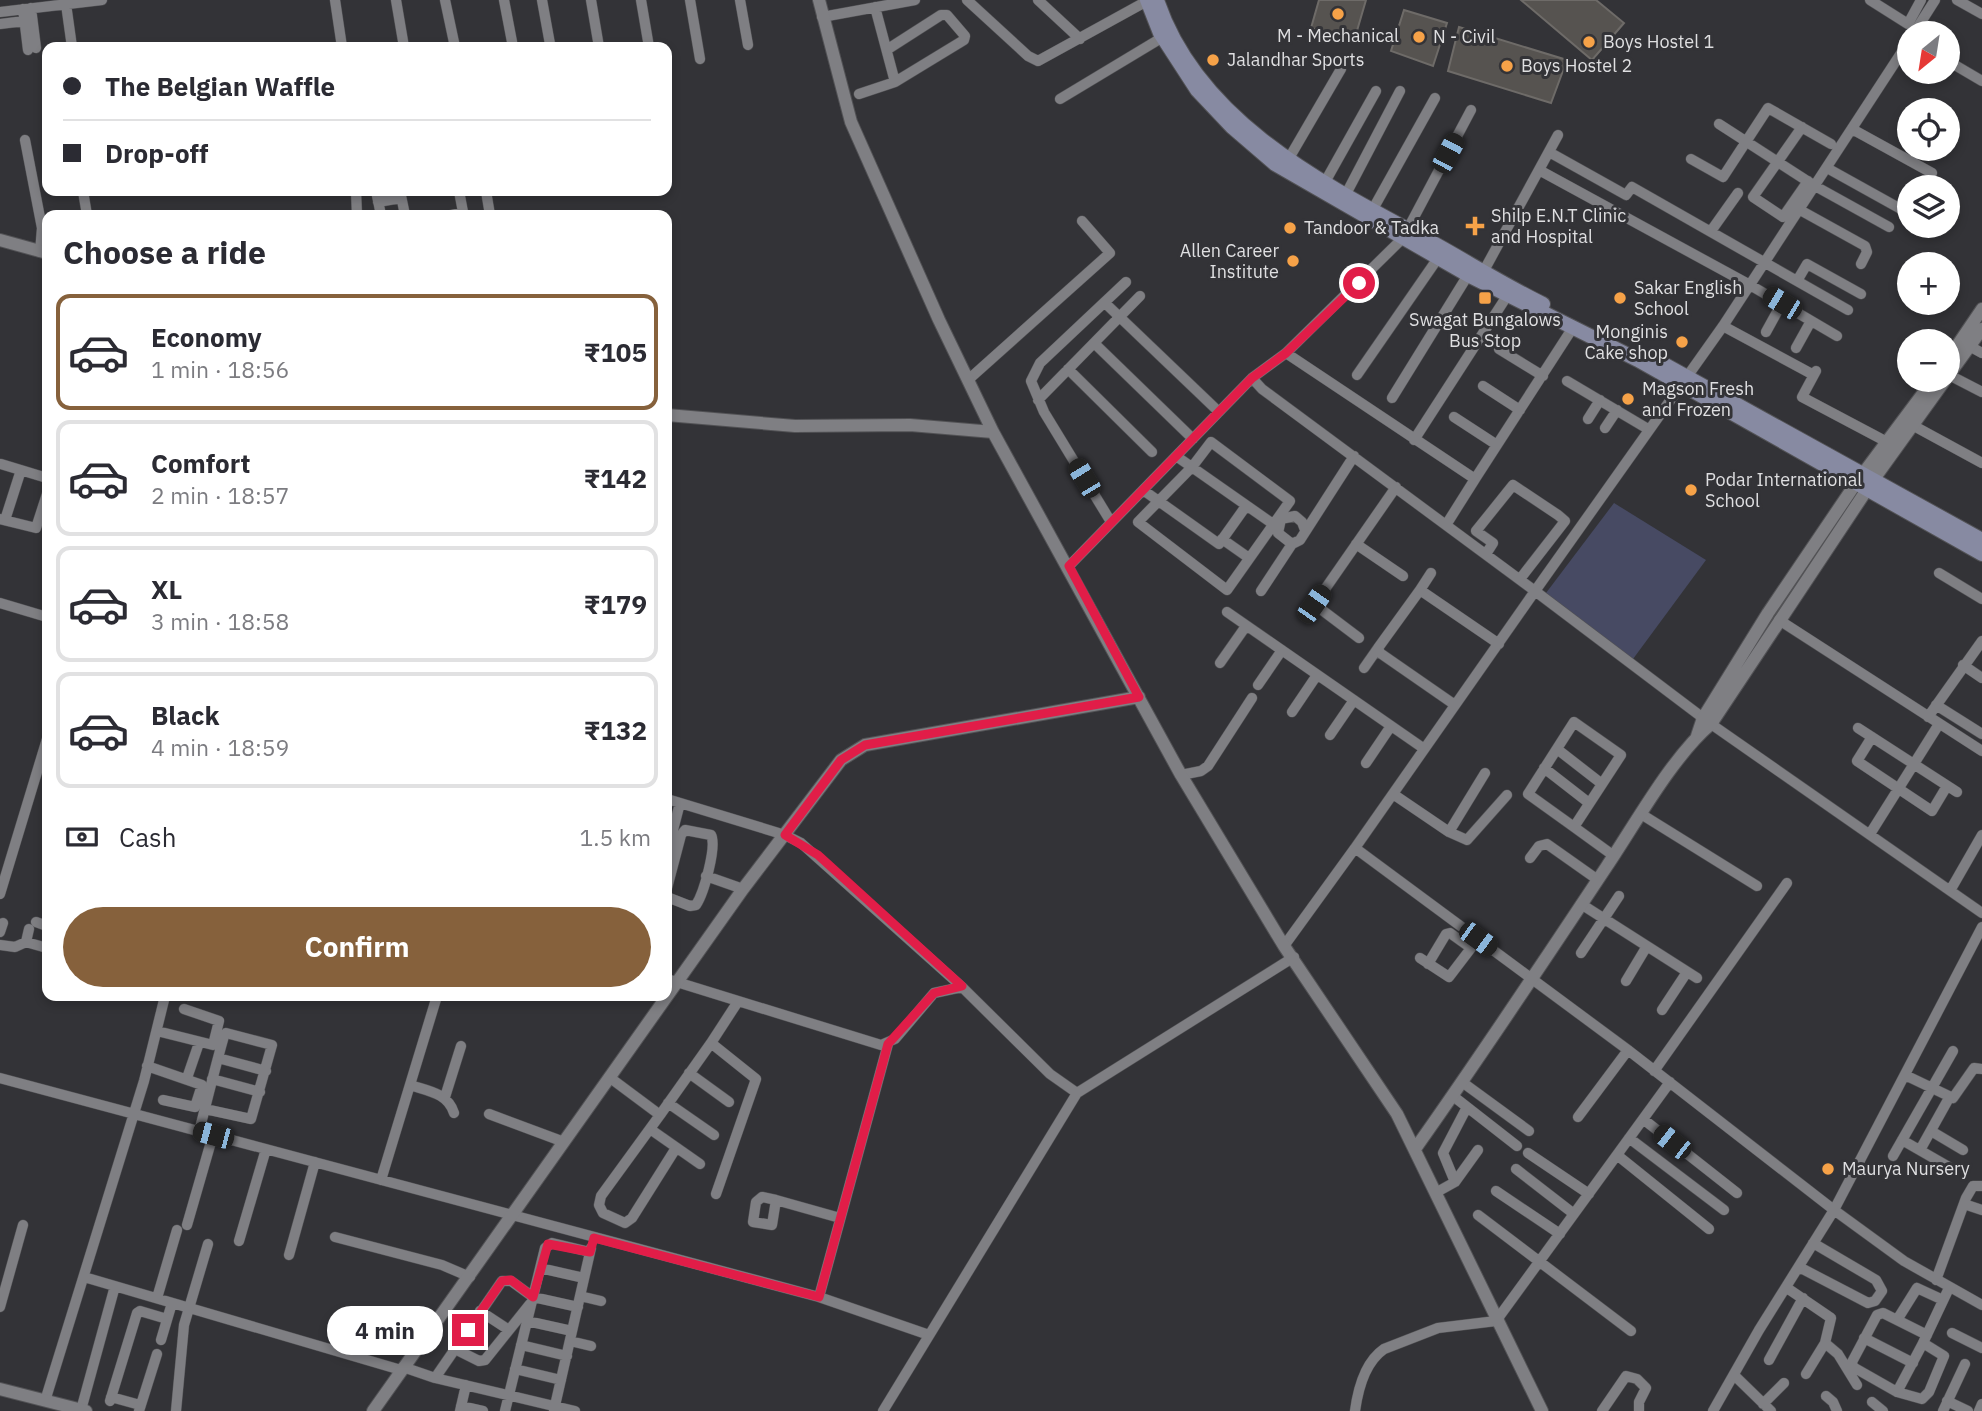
<!DOCTYPE html>
<meta charset="utf-8">
<style>
:root{--surface:#fff;--page:#f7f7f7;--text:#2b2b33;--muted:#7c7c81;--line:#e1e1e2;--accent:#86613c}
body{margin:0;font-family:"IBM Plex Sans",sans-serif;background:var(--page);color:var(--text);height:100vh;display:flex;flex-direction:column;font-size:26px;white-space:nowrap}
*{box-sizing:border-box;margin:0}
p{font-size:23px;color:var(--muted)}
.icon{flex:none;width:38px;height:38px;fill:none;stroke:currentColor;stroke-width:2;stroke-linecap:round;stroke-linejoin:round}
.map{position:relative;flex:1;overflow:hidden}
.side{position:absolute;left:42px;top:210px;width:630px;height:791px;display:flex;flex-direction:column;background:var(--surface);border-radius:14px;box-shadow:0 4px 10px #0003}
.side>*{flex:none}
.banner{position:absolute;left:42px;top:42px;width:630px;height:154px;border-radius:14px;box-shadow:0 4px 10px #0003;display:grid;align-content:center;height:154px;padding:0 21px;background:var(--surface)}
.needle{width:46px;rotate:210deg}
.buttons{position:absolute;left:1897px;top:21px;display:grid;gap:14px}
.buttons a{display:grid;place-items:center;width:63px;height:63px;border-radius:50%;background:var(--surface);box-shadow:0 4px 10px #0003;font-size:35px}
.end{position:absolute;width:32px;height:32px;margin:-16px;border:9px solid #e11d48;background:#fff;box-shadow:0 0 0 4px #fff}
.from{border-radius:50%}
.bubble{position:absolute;height:49px;border-radius:24px;background:var(--surface);box-shadow:0 4px 10px #0003;font-size:23px;font-weight:800;line-height:49px;text-align:center}
.car{position:absolute;width:21px;height:42px;margin:-21px -10px;border-radius:9px;box-shadow:0 0 5px 2px #0007;background:linear-gradient(#222 24%,#8ab4d8 0 40%,#222 0 76%,#8ab4d8 0 86%,#222 0)}
.banner b{display:flex;align-items:center;gap:24px;height:66px;font-size:26px}
.banner b+b{border-top:2px solid var(--line)}
.banner i{width:18px;height:18px;background:var(--text)}
ul{padding:0;list-style:none}
li{display:flex;align-items:center;gap:21px;height:116px;margin:0 14px 10px;padding:0 7px;border:4px solid var(--line);border-radius:14px}
li div{flex:1}
li b{display:block;font-size:26px}
li em{font-style:normal;font-weight:800}
li.selected{border-color:var(--accent)}
li>.icon{width:63px;height:63px;stroke-width:1.5}
h2{padding:0 21px;font-size:32px;line-height:84px}
.pay{display:flex;align-items:center;gap:18px;height:77px;padding:0 21px;font-size:26px}
.pay p{margin-inline-start:auto}
.cta{display:flex;gap:14px;margin-top:auto;padding:14px 21px}
.cta a{flex:1;height:80px;border-radius:42px;background:var(--accent);color:#fff;font-size:28px;font-weight:800;line-height:80px;text-align:center}
.map>svg:first-child{display:block}
.green{fill:#474a63}
.building{fill:#565350;stroke:#6e6b68;stroke-width:2}
.lines{fill:none;stroke-linecap:round;stroke-linejoin:round}
.minor-casing{stroke:#525255;stroke-width:11}
.tertiary-casing{stroke:#525255;stroke-width:14}
.secondary-casing{stroke:#525255;stroke-width:16}
.minor{stroke:#7f7f83;stroke-width:10}
.tertiary{stroke:#7f7f83;stroke-width:12}
.secondary{stroke:#878aa2;stroke-width:14}
.route{stroke:#e11d48;stroke-width:9}
.poi-dot{fill:#f6a248;stroke:#333337;stroke-width:2.5}
.labels{text-anchor:middle;stroke-width:6;stroke-linejoin:round;paint-order:stroke}
.poi-label{font-size:18px;fill:#dfdfe1;stroke:#333337;text-anchor:start}
</style>
<div class="map">
<svg width="1982" height="1411" viewBox="0 0 1982 1411">
<rect width="100%" height="100%" fill="#333337"/>
<path class="green" d="M 1614,503 L 1706,560 L 1633,659 L 1546,593 Z"/>
<path class="building" d="M 1319,0 L 1366,0 L 1354,41 L 1311,28 Z
M 1521,0 L 1596,0 L 1624,23 L 1592,60 Z
M 1404,10 L 1447,23 L 1433,66 L 1391,51 Z
M 1459,27 L 1567,60 L 1551,103 L 1448,71 Z"/>
<g class="lines">
<g class="minor-casing">
<path id="minor" d="M 335,0 L 342,47
M 396,0 L 404,47
M 445,0 L 455,47
M 504,0 L 513,47
M 542,0 L 550,44
M 591,0 L 599,47
M 641,0 L 649,47
M 690,0 L 700,59
M 740,0 L 748,45
M 967,0 L 1028,56 L 1038,61 L 1147,1
M 1038,0 L 1080,39
M 1870,0 L 1908,24 L 1921,0
M 1957,0 L 1982,14
M 66,4 L 72,47
M 31,8 L 36,48
M 23,9 L 28,50
M 0,12 L 102,0
M 822,17 L 915,0
M 0,24 L 24,21
M 1914,33 L 1935,0
M 1909,41 L 1723,326 L 1535,591 L 1711,724 L 1982,913
M 888,49 L 941,15 L 947,15 L 965,36 L 964,40 L 895,82
M 1948,61 L 1982,81
M 859,94 L 895,82 L 875,7
M 1060,99 L 1163,37
M 1719,124 L 1815,186 L 1889,227
M 1802,127 L 1753,197 L 1783,217 L 1808,181
M 1852,129 L 1932,173
M 25,140 L 42,228 L 40,252
M 1549,152 L 1626,195 L 1632,187 L 1848,310
M 1691,159 L 1723,177 L 1768,108 L 1831,144
M 1288,160 L 1341,69
M 1827,168 L 1908,213
M 1539,170 L 1750,285 L 1837,336
M 1325,182 L 1376,91
M 83,191 L 87,215
M 356,191 L 357,215
M 376,191 L 381,215
M 400,191 L 405,215
M 486,191 L 490,215
M 1346,194 L 1400,91
M 378,202 L 401,198
M 1373,209 L 1435,98
M 1800,210 L 1865,246 L 1867,252 L 1861,264
M 451,215 L 463,212 L 459,191
M 1711,231 L 1738,193
M 1481,276 L 1558,135
M 1797,281 L 1807,264 L 1861,294
M 1105,303 L 1219,412
M 1723,326 L 1810,373
M 1766,332 L 1782,303
M 1094,343 L 1193,439
M 1971,347 L 1982,353
M 1796,348 L 1811,321
M 1499,349 L 1543,376
M 1286,353 L 1475,479 L 1446,525
M 1068,369 L 1152,452
M 1816,371 L 1802,397 L 1887,442
M 1357,375 L 1438,258
M 1951,376 L 1982,392
M 1252,378 L 1262,389 L 1535,591 L 1355,848 L 1628,1050 L 1834,1210 L 1759,1330 L 1713,1411
M 968,380 L 1110,253 L 1082,221
M 1567,381 L 1648,429
M 1483,386 L 1520,410
M 1392,398 L 1468,275
M 1038,400 L 1140,296
M 1454,417 L 1497,445
M 1588,419 L 1600,400
M 1914,426 L 1982,463
M 1605,428 L 1617,410
M 1414,440 L 1507,296
M 1211,442 L 1290,501 L 1227,590 L 1138,522 L 1192,467 Z
M 1176,456 L 1273,524
M 1,464 L 47,478
M 1475,479 L 1572,329
M 1143,490 L 1219,544 L 1246,506
M 0,519 L 36,528 L 47,494
M 5,520 L 21,470
M 1111,522 L 1044,412 L 1031,381 L 1040,363 L 1126,282
M 1222,539 L 1249,558
M 1292,544 L 1278,533 L 1281,519 L 1295,516 L 1302,522 L 1305,530
M 1356,544 L 1403,576
M 1486,554 L 1493,543 L 1476,531 L 1513,485 L 1558,515 L 1565,521 L 1520,579
M 1069,566 L 1252,378 L 1286,353 L 1403,238 L 1471,110
M 1939,573 L 1982,599
M 1420,590 L 1431,573
M 1261,591 L 1292,544 L 1300,540 L 1354,456
M 0,603 L 47,617
M 1314,604 L 1359,638
M 1227,612 L 1423,748
M 1307,615 L 1396,487
M 1779,620 L 1982,751
M 1220,663 L 1246,626
M 1963,665 L 1982,678
M 1364,668 L 1378,648
M 1258,685 L 1282,650
M 1455,705 L 1380,653 L 1378,648 L 1420,590 L 1499,644
M 1936,705 L 1982,734
M 1292,712 L 1317,675
M 1928,717 L 1982,641
M 1858,728 L 1957,792
M 1330,735 L 1354,700
M 1872,737 L 1857,761 L 1932,811 L 1947,786
M 1557,749 L 1602,784
M 1366,763 L 1391,726
M 1544,768 L 1589,803
M 1181,775 L 1201,771 L 1208,766 L 1252,698
M 1393,794 L 1449,832 L 1467,840 L 1507,795
M 667,799 L 785,835 L 801,843 L 962,987
M 1641,814 L 1757,886
M 1574,827 L 1528,794 L 1574,722 L 1621,755 L 1574,827 L 1614,856
M 1449,832 L 1485,773
M 1870,834 L 1939,724
M 667,853 L 680,803
M 1530,858 L 1539,846 L 1547,844 L 1598,880
M 706,876 L 743,889
M 667,888 L 681,835 L 685,830 L 711,835 C 717,846 704,893 696,905 L 690,906 L 667,897
M 1951,889 L 1982,835
M 0,894 L 47,739
M 1581,904 L 1697,978
M 36,922 L 47,926
M 1982,927 L 1834,1210 L 1904,1261 L 1982,1305
M 0,932 L 3,923
M 26,942 L 29,929
M 0,945 L 15,947 L 26,942 L 47,948
M 1284,946 L 1355,848
M 1581,953 L 1619,896
M 1420,958 L 1449,977 L 1478,939
M 1428,964 L 1446,934 L 1450,933 L 1471,948
M 667,979 L 881,1045 L 895,1039 L 934,993 L 962,987 L 1050,1074 L 1077,1093 L 1294,957
M 1626,981 L 1647,946
M 1662,1010 L 1687,972
M 157,1031 L 213,1045 L 219,1021 L 184,1009
M 711,1043 L 737,1003
M 218,1058 L 266,1071
M 147,1066 L 202,1085 L 195,1107 L 163,1100
M 1654,1071 L 1787,883
M 689,1073 L 729,1102
M 1907,1076 L 1953,1098 L 1974,1068 L 1982,1069
M 609,1077 L 660,1115 L 601,1196 L 599,1205 L 603,1213 L 625,1223 L 632,1218 L 676,1148
M 0,1078 L 819,1297 L 888,1044
M 187,1078 L 199,1043
M 212,1079 L 260,1092
M 1462,1082 L 1529,1131
M 410,1085 C 428,1091 448,1093 454,1113
M 1453,1096 L 1517,1146
M 445,1097 L 461,1046
M 668,1103 L 714,1135
M 489,1114 L 564,1142
M 660,1115 L 711,1043 L 756,1079 L 716,1194
M 1578,1117 L 1628,1050
M 1643,1119 L 1737,1193
M 650,1129 L 700,1164
M 1931,1131 L 1963,1150
M 199,1132 C 207,1100 215,1068 224,1036 L 226,1033 L 272,1045 L 251,1119 L 205,1109
M 1629,1138 L 1724,1210
M 1902,1140 L 1949,1167
M 1920,1150 L 1949,1098
M 1528,1153 L 1589,1194
M 1617,1155 L 1709,1229
M 1893,1156 L 1953,1051
M 1516,1169 L 1574,1214
M 381,1180 L 437,996
M 1455,1182 L 1443,1153 L 1466,1109
M 1496,1191 L 1560,1234
M 1437,1192 L 1455,1182 L 1478,1150
M 776,1200 L 772,1225 L 753,1222 L 756,1202 L 762,1197 L 776,1200 L 840,1218
M 1964,1204 L 1982,1210
M 1478,1215 L 1631,1331
M 187,1225 L 213,1135
M 335,1237 L 442,1265 L 470,1277
M 239,1241 L 266,1149
M 289,1255 L 315,1162
M 1799,1267 L 1868,1303 L 1875,1301 L 1882,1291 L 1876,1280 L 1813,1243
M 540,1268 L 584,1278
M 84,1277 L 401,1370
M 1936,1280 L 1966,1198 L 1973,1186 L 1982,1186
M 1787,1288 L 1831,1318 L 1825,1343 L 1806,1374
M 580,1296 L 601,1301
M 819,1297 L 929,1335
M 157,1298 L 177,1230
M 0,1307 L 23,1225
M 480,1311 L 509,1330
M 1897,1320 L 1917,1288 L 1943,1300
M 527,1321 L 572,1331
M 1952,1333 L 1982,1348
M 1927,1335 L 1883,1313 L 1877,1315 L 1852,1362 L 1853,1367 L 1897,1392 L 1922,1399 L 1929,1392 L 1944,1356 L 1923,1343 L 1949,1288
M 1864,1338 L 1913,1363
M 161,1340 L 172,1303
M 570,1341 L 591,1346
M 1825,1343 L 1838,1354 L 1857,1385
M 521,1345 L 567,1356
M 455,1349 L 479,1361 L 485,1360 L 530,1304
M 1769,1360 L 1803,1298
M 403,1367 L 435,1378 L 575,1411
M 515,1369 L 561,1380
M 1734,1375 L 1771,1411
M 435,1378 L 502,1281 L 511,1281 L 533,1297 L 578,1307
M 1897,1392 L 1923,1343
M 1826,1396 L 1833,1402 L 1837,1411
M 111,1397 L 140,1405
M 45,1401 L 144,1081 L 165,996
M 110,1401 L 137,1313 L 140,1311 L 167,1319
M 1947,1401 L 1968,1411
M 1872,1402 L 1883,1411
M 1763,1404 L 1784,1383
M 461,1406 L 483,1411
M 81,1410 L 115,1286
M 554,1410 L 591,1248
M 139,1411 L 157,1354
M 176,1411 L 184,1325 L 208,1244
M 460,1411 L 466,1385
M 505,1411 L 545,1248 L 552,1243 L 590,1252
M 883,1411 L 1077,1093
M 1355,1411 C 1358,1389 1365,1362 1384,1349 L 1438,1328 L 1496,1321 L 1670,1082
M 1602,1411 L 1626,1376 L 1637,1379 L 1646,1388 L 1639,1402 L 1639,1411
M 1943,1411 L 1965,1364
M 1979,1411 L 1982,1404"/>
</g>
<g class="tertiary-casing">
<path id="tertiary" d="M 819,0 L 851,122 L 939,320 L 993,432 L 1181,775 L 1284,946 L 1397,1114 L 1542,1411
M 0,240 L 47,253
M 1948,359 L 1982,309
M 667,415 L 795,426 L 910,425 L 993,432
M 1697,736 L 1703,718 L 1768,613 L 1856,483 L 1933,380
M 1415,1149 C 1481,1056 1544,961 1607,866 C 1636,823 1672,757 1711,724 L 1874,479 L 1982,329
M 0,1389 L 86,1411
M 373,1411 L 743,889 L 841,760 L 865,745 L 1139,697"/>
</g>
<g class="secondary-casing">
<path id="secondary" d="M 1147,0 L 1160,33 L 1197,90 L 1232,127 L 1275,164 L 1468,275 L 1638,360 L 1982,554
M 1157,0 C 1198,124 1329,187 1435,244 C 1471,264 1506,286 1543,304
M 1649,356 L 1982,540"/>
</g>
<use href="#minor" class="minor"/>
<use href="#tertiary" class="tertiary"/>
<use href="#secondary" class="secondary"/>
</g>
<g class="lines">
<path class="route" d="M 468,1330 L 502,1281 L 511,1280 L 533,1297 L 548,1244 L 590,1252 L 594,1238 L 819,1297 L 888,1044 L 934,993 L 962,986 L 818,855 L 785,835 L 841,760 L 865,745 L 1139,697 L 1069,566 L 1252,378 L 1286,353 L 1359,283"/>
</g>
<g class="poi-dot">
<circle cx="1338" cy="14" r="7"/>
<circle cx="1419" cy="37" r="7"/>
<circle cx="1589" cy="42" r="7"/>
<circle cx="1213" cy="60" r="7"/>
<circle cx="1507" cy="66" r="7"/>
<path d="M1471.5 215.5h7v7h7v7h-7v7h-7v-7h-7v-7h7z"/>
<circle cx="1290" cy="228" r="7"/>
<circle cx="1293" cy="261" r="7"/>
<rect x="1478" y="291" width="14" height="14" rx="3.5"/>
<circle cx="1620" cy="298" r="7"/>
<circle cx="1682" cy="342" r="7"/>
<circle cx="1628" cy="399" r="7"/>
<circle cx="1691" cy="490" r="7"/>
<circle cx="1828" cy="1169" r="7"/>
</g>
<g class="labels">
<g class="poi-label">
<text x="1338" y="42" text-anchor="middle">M - Mechanical</text>
<text x="1433" y="43">N - Civil</text>
<text x="1603" y="48">Boys Hostel 1</text>
<text x="1227" y="66">Jalandhar Sports</text>
<text x="1521" y="72">Boys Hostel 2</text>
<text x="1491" y="222">Shilp E.N.T Clinic<tspan x="1491" dy="21">and Hospital</tspan></text>
<text x="1304" y="234">Tandoor &amp; Tadka</text>
<text x="1279" y="257" text-anchor="end">Allen Career<tspan x="1279" dy="21">Institute</tspan></text>
<text x="1634" y="294">Sakar English<tspan x="1634" dy="21">School</tspan></text>
<text x="1485" y="326" text-anchor="middle">Swagat Bungalows<tspan x="1485" dy="21">Bus Stop</tspan></text>
<text x="1668" y="338" text-anchor="end">Monginis<tspan x="1668" dy="21">Cake shop</tspan></text>
<text x="1642" y="395">Magson Fresh<tspan x="1642" dy="21">and Frozen</tspan></text>
<text x="1705" y="486">Podar International<tspan x="1705" dy="21">School</tspan></text>
<text x="1842" y="1175">Maurya Nursery</text>
</g>
</g>
</svg>
<div class="buttons">
<a><svg class="needle" viewBox="-14 -14 28 28"><path d="M0-13l5 13h-10z" fill="#e53935"/><path d="M0 13l5-13h-10z" fill="#7c7c81"/></svg></a>
<a><svg class="icon" aria-label="locate" viewBox="0 0 24 24"><circle cx="12" cy="12" r="6"/><path d="M12 2v4M12 18v4M2 12h4M18 12h4"/></svg></a>
<a><svg class="icon" aria-label="layers" viewBox="0 0 24 24"><path d="M12 4l9 5-9 5-9-5zM3 14l9 5 9-5"/></svg></a>
<a>+</a>
<a>−</a>
</div>
<i class="end from" style="left:1359px;top:283px"></i>
<i class="end" style="left:468px;top:1330px"></i>
<div class="bubble" style="left:327px;top:1306px;width:116px">4 min</div>
<i class="car" style="left:1448px;top:153px;rotate:28deg"></i>
<i class="car" style="left:1782px;top:303px;rotate:301deg"></i>
<i class="car" style="left:1084px;top:478px;rotate:329deg"></i>
<i class="car" style="left:1314px;top:604px;rotate:35deg"></i>
<i class="car" style="left:1478px;top:939px;rotate:126deg"></i>
<i class="car" style="left:213px;top:1135px;rotate:285deg"></i>
<i class="car" style="left:1672px;top:1142px;rotate:308deg"></i>
<div class="banner">
<b><i class="from"></i>The Belgian Waffle</b>
<b><i></i>Drop-off</b>
</div>
<section class="side">
<h2>Choose a ride</h2>
<ul>
<li class="selected"><svg class="icon" aria-label="car" viewBox="0 0 24 24"><path d="M5 17H2v-5l4-1 3-4h7l3 4 3 1v5h-3M9 17h6M6 11h13"/><circle cx="7" cy="17" r="2"/><circle cx="17" cy="17" r="2"/></svg><div><b>Economy</b><p>1 min · 18:56</p></div><em>₹105</em></li>
<li><svg class="icon" aria-label="car" viewBox="0 0 24 24"><path d="M5 17H2v-5l4-1 3-4h7l3 4 3 1v5h-3M9 17h6M6 11h13"/><circle cx="7" cy="17" r="2"/><circle cx="17" cy="17" r="2"/></svg><div><b>Comfort</b><p>2 min · 18:57</p></div><em>₹142</em></li>
<li><svg class="icon" aria-label="car" viewBox="0 0 24 24"><path d="M5 17H2v-5l4-1 3-4h7l3 4 3 1v5h-3M9 17h6M6 11h13"/><circle cx="7" cy="17" r="2"/><circle cx="17" cy="17" r="2"/></svg><div><b>XL</b><p>3 min · 18:58</p></div><em>₹179</em></li>
<li><svg class="icon" aria-label="car" viewBox="0 0 24 24"><path d="M5 17H2v-5l4-1 3-4h7l3 4 3 1v5h-3M9 17h6M6 11h13"/><circle cx="7" cy="17" r="2"/><circle cx="17" cy="17" r="2"/></svg><div><b>Black</b><p>4 min · 18:59</p></div><em>₹132</em></li>
</ul>
<div class="pay"><svg class="icon" aria-label="cash" viewBox="0 0 24 24"><path d="M3 7h18v10H3z"/><circle cx="12" cy="12" r="2"/></svg>Cash<p>1.5 km</p></div>
<div class="cta"><a>Confirm</a></div>
</section>
</div>
